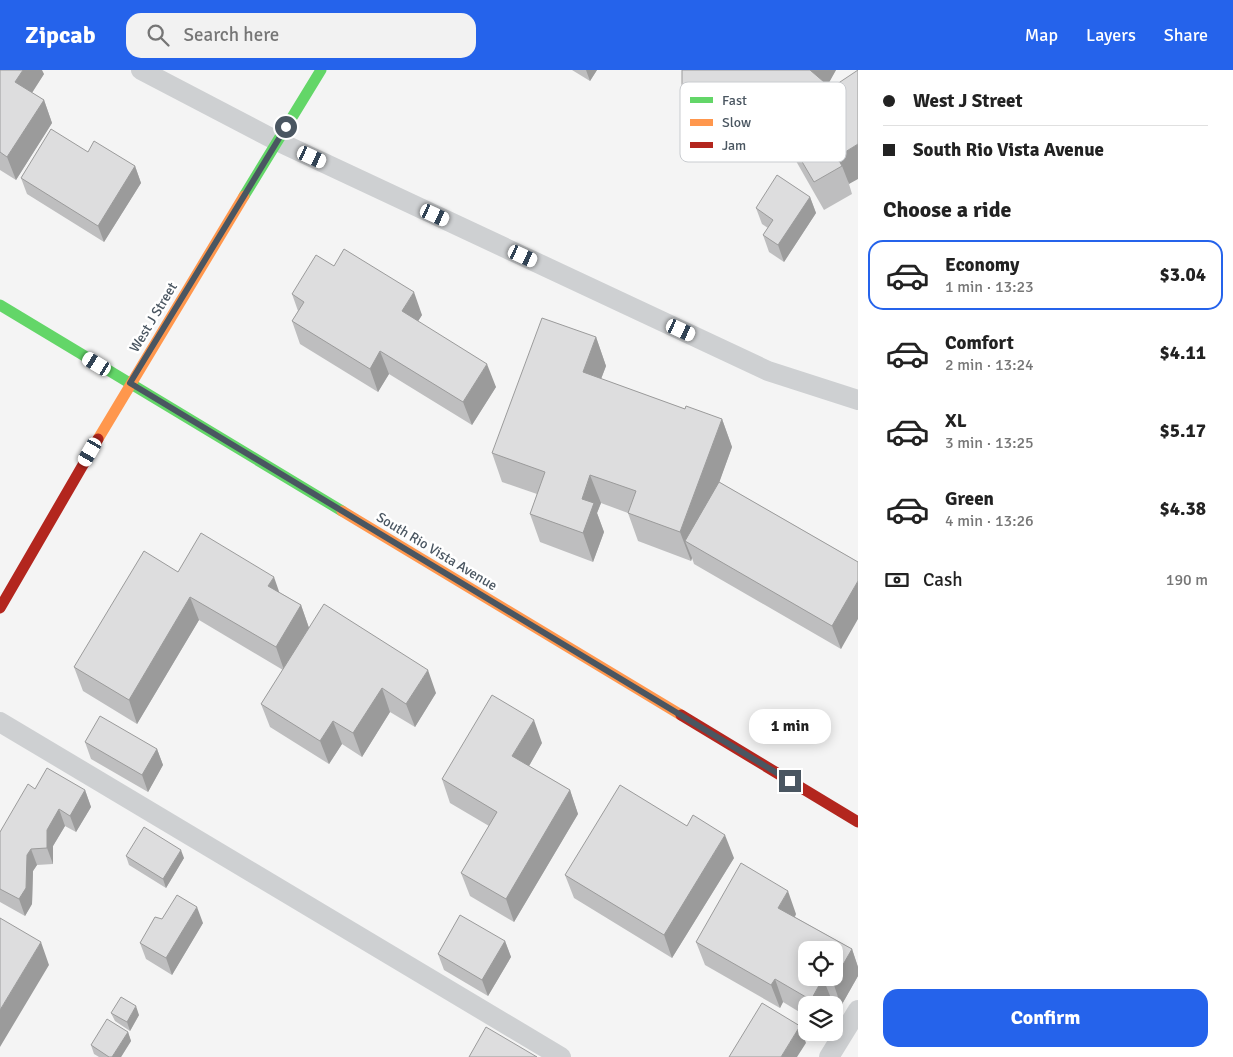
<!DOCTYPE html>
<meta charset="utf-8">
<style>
:root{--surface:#fff;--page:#f2f2f2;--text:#222;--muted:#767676;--line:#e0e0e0;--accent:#2563eb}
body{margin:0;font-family:Signika,sans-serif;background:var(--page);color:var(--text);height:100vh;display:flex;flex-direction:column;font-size:19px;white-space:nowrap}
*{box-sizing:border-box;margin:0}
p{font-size:16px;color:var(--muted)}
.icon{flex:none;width:28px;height:28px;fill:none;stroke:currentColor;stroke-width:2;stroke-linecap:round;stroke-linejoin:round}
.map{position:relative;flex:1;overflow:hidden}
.sheet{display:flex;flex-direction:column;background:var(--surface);width:375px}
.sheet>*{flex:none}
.hud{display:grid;align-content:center;height:110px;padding:0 25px;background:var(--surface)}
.tools{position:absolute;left:798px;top:871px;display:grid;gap:10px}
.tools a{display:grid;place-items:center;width:45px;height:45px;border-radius:10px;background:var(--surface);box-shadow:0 2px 12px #0003;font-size:25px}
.end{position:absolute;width:22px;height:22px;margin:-11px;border:6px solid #4a5661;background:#fff;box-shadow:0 0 0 2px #fff}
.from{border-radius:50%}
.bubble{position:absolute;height:35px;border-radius:15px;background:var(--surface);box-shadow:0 2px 12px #0003;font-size:16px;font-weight:800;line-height:35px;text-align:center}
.car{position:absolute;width:15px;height:30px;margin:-15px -8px;border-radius:6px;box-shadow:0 0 4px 1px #0007;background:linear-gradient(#fff 24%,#345 0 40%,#fff 0 76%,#345 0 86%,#fff 0)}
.hud b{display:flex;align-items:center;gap:18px;height:48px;font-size:19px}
.hud b+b{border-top:1px solid var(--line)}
.hud i{width:12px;height:12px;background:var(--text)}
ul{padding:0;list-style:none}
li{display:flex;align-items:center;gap:15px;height:70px;margin:0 10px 8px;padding:0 15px;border:2px solid transparent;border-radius:15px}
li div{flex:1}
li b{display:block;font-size:19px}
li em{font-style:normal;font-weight:800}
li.selected{border-color:var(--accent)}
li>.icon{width:45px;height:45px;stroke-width:1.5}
h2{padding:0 25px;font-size:22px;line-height:60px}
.pay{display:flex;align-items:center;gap:12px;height:55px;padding:0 25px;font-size:19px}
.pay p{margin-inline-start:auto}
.primary-button{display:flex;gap:10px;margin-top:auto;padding:10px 25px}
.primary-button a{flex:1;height:58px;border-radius:15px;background:var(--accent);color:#fff;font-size:20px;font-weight:800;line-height:58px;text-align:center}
header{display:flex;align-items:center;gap:30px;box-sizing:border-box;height:70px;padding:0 25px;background:var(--accent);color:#fff}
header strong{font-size:24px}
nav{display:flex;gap:28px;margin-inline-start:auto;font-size:18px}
.search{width:350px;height:45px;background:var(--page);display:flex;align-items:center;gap:12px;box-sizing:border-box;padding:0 18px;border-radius:15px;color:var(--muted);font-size:19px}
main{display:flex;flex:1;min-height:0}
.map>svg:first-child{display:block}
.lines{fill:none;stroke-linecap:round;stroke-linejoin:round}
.lane{stroke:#ced0d2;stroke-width:20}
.fast{stroke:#63d668;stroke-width:11}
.slow{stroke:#ff974d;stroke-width:11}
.jam{stroke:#b3261e;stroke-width:11}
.wall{fill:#bebebf}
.shaded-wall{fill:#9b9b9b}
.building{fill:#ddddde;stroke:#9b9b9b}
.route{stroke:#4a5661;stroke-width:6}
.labels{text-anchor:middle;stroke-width:5;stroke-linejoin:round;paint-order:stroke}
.street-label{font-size:14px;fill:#4a5661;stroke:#fff}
.key{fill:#fff;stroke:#c9ccd0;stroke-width:1}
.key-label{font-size:14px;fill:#4a5661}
</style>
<header>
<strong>Zipcab</strong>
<div class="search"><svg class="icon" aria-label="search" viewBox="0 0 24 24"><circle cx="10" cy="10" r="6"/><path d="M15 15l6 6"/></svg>Search here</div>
<nav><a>Map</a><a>Layers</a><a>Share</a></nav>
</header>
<main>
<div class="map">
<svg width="858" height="987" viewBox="0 0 858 987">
<rect width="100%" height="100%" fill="#f4f4f4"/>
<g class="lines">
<path class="lane" d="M 141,0 L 277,71 L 768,301 L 858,330
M 0,652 L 561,987
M 829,987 L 858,940"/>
<path class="fast" d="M 244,126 L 321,0
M 0,235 L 342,441"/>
<path class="slow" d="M 98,369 L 244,126
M 342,441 L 681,645"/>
<path class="jam" d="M 0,538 L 98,369
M 681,645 L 858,752"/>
</g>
<path class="wall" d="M 0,0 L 44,4 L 32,23 L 44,30 L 52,53 L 16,110 L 0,100 Z
M 572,0 L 597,0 L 590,11 Z
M 682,0 L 836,0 L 827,15 L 849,114 L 852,124 L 824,140 L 792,84 L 744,60 L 692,52 L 682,24 Z
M 88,82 L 135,96 L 141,113 L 104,172 L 27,124 L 21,108 Z
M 810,127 L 816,143 L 784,192 L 769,182 L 763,165 L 768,158 L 762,154 L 756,138 Z
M 334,196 L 422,245 L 418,251 L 496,317 L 472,355 L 389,304 L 378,322 L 300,274 L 292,251 L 298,241 L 292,224 Z
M 596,267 L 606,296 L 601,309 L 685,339 L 722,349 L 732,377 L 719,412 L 858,492 L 841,579 L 694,494 L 692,488 L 691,491 L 638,471 L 628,443 L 601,433 L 597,443 L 604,462 L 593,492 L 540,472 L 530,444 L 537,424 L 502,412 L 492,383 Z
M 178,502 L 279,522 L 301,535 L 309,558 L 436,623 L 415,657 L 390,642 L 362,687 L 342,674 L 329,694 L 270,657 L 261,634 L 283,600 L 199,550 L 137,654 L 83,621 L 74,597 Z
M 85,672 L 157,679 L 163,695 L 148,722 L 91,689 Z
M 542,673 L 529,696 L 570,720 L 578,744 L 514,852 L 470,826 L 461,803 L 489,756 L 450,733 L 442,709 Z
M 35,719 L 85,720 L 91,737 L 76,762 L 65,756 L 53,776 L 53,794 L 37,795 L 33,801 L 32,834 L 25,846 L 0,832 L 0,762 Z
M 126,786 L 184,788 L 166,818 L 129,795 Z
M 734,788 L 672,888 L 574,828 L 565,805 Z
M 796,844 L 795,847 L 852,879 L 858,897 L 858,906 L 841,936 L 832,931 L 829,935 L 806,935 L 806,946 L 783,932 L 780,938 L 705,895 L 696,872 Z
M 162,849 L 203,853 L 172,905 L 146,889 L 140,873 Z
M 505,871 L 511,887 L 488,926 L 444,900 L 438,884 Z
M 111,943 L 139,945 L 130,961 L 115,951 Z
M 128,962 L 131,971 L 121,987 L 99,987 L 94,984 L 91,975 Z"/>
<path class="shaded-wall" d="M 23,0 L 42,0 L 44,4 L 24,35 L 15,12 Z
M 586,0 L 597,0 L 590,11 Z
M 810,0 L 836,0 L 820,29 Z
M 44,30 L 52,53 L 16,110 L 7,87 Z
M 858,74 L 858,109 L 849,114 L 842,96 L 837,87 Z
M 135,96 L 141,113 L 104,172 L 98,156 Z
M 810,127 L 816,143 L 784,192 L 778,175 Z
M 414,222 L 422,245 L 410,264 L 402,241 Z
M 596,267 L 606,296 L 593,330 L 583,302 Z
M 380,281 L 389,304 L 378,322 L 370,299 Z
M 487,294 L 496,317 L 472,355 L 463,332 Z
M 722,349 L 732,377 L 696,477 L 685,471 L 692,488 L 691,491 L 680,462 Z
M 590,405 L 601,433 L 597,443 L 604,462 L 593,492 L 583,463 L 582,429 Z
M 274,507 L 282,530 L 268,516 Z
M 858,511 L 858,549 L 841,579 L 832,556 Z
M 190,527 L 199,550 L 137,654 L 129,630 Z
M 301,535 L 309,558 L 284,600 L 276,577 Z
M 428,600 L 436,623 L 415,657 L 406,634 Z
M 382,618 L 390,642 L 362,687 L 353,663 Z
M 534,650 L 542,673 L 521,710 L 512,686 Z
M 333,651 L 342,674 L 329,694 L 320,671 Z
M 157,679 L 163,695 L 148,722 L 142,705 Z
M 85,720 L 91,737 L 76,762 L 70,746 Z
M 570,720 L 578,744 L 514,852 L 506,829 Z
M 59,739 L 65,756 L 53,776 L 53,794 L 47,778 L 47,760 Z
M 725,765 L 734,788 L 672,888 L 664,865 Z
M 31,779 L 37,795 L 33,801 L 32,834 L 25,846 L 19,829 L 27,785 Z
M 181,780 L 184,788 L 166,818 L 163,809 Z
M 788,821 L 796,844 L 787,861 L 778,838 Z
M 197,837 L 203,853 L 172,905 L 166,888 Z
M 505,871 L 511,887 L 488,926 L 482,910 Z
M 41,872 L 49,895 L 0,977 L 0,940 Z
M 852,879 L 858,897 L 858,906 L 841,936 L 833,912 Z
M 823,908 L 832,931 L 829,935 L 813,935 L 811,930 Z
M 775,909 L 783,932 L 780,938 L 771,915 Z
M 136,936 L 139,945 L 130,961 L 127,952 Z
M 800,956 L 806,973 L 797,987 L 781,987 Z
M 128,962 L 131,971 L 121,987 L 112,987 Z"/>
<path class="building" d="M 0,0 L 23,0 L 15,12 L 44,30 L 7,87 L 0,82 Z
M 682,0 L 810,0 L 831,18 L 858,0 L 858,74 L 837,87 L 842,96 L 814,112 L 781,56 L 734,31 L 682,24 Z
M 51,59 L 88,82 L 94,71 L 135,96 L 98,156 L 21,108 Z
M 777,105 L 810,127 L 778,175 L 763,165 L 773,150 L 756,138 Z
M 344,179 L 414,222 L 402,241 L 487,294 L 463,332 L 380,281 L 370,299 L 292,251 L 304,232 L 292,224 L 316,185 L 334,196 Z
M 542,248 L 596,267 L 583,302 L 685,339 L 686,336 L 722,349 L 680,462 L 628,443 L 636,421 L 590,405 L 582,429 L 594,433 L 583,463 L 530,444 L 545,402 L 492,383 Z
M 719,412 L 858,492 L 858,511 L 832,556 L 685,471 Z
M 201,463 L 274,507 L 268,516 L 301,535 L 276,577 L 190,527 L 129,630 L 74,597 L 144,481 L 178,502 Z
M 324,534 L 428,600 L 406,634 L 382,618 L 353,663 L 333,651 L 320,671 L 261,634 Z
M 492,625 L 534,650 L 512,686 L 570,720 L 506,829 L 461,803 L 497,742 L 442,709 Z
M 100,646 L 157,679 L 142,705 L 85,672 Z
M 47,698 L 85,720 L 70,746 L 59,739 L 47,760 L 47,778 L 31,779 L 27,785 L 26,818 L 19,829 L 0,819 L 0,762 L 28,714 L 35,719 Z
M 620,715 L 687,756 L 693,745 L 725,765 L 664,865 L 565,805 Z
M 144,757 L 181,780 L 163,809 L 126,786 Z
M 741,793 L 788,821 L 778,838 L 852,879 L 833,912 L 823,908 L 834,908 L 834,880 L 806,880 L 806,908 L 823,908 L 811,930 L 775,909 L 771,915 L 696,872 Z
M 177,825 L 197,837 L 166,888 L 140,873 L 155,847 L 162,849 Z
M 460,845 L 505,871 L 482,910 L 438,884 Z
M 0,848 L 41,872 L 0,940 Z
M 121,927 L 136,936 L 127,952 L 111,943 Z
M 762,933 L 800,956 L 781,987 L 729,987 Z
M 107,949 L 128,962 L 112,987 L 109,987 L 91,975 Z
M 486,957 L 537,987 L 469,987 Z"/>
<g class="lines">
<path class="route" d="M 286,57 L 130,313 L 790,711"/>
</g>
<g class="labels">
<g class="street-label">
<text transform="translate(153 247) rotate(-59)" y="5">West J Street</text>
<text transform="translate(437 481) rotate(31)" y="5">South Rio Vista Avenue</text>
</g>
</g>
<rect x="680" y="12" width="166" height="80" rx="8" class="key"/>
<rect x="690" y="27" width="23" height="6" fill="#63d668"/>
<rect x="690" y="49" width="23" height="7" fill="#ff974d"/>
<rect x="690" y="72" width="23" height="6" fill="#b3261e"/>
<g class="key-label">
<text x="722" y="35">Fast</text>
<text x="722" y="57">Slow</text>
<text x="722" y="80">Jam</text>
</g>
</svg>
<div class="tools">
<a><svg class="icon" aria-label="locate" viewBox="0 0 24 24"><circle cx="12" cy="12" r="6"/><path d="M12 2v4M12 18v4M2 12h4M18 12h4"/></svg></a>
<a><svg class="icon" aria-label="layers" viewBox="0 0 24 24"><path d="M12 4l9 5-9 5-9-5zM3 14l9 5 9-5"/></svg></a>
</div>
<i class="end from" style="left:286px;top:57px"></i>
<i class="end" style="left:790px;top:711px"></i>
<div class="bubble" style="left:749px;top:639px;width:82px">1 min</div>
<i class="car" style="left:312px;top:87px;rotate:115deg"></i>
<i class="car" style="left:435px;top:145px;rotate:115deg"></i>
<i class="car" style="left:523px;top:186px;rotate:115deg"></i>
<i class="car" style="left:681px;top:260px;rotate:115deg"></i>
<i class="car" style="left:97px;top:294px;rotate:301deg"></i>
<i class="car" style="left:90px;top:382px;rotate:210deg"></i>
</div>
<section class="sheet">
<div class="hud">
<b><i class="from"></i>West J Street</b>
<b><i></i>South Rio Vista Avenue</b>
</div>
<h2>Choose a ride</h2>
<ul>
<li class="selected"><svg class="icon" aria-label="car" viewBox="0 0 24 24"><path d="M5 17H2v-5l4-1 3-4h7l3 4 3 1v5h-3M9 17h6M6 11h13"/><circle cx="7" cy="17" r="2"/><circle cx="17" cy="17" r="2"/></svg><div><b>Economy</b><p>1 min · 13:23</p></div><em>$3.04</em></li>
<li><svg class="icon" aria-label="car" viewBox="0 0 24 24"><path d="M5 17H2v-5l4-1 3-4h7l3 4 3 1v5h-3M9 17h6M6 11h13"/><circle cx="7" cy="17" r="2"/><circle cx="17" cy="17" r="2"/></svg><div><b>Comfort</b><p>2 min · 13:24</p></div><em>$4.11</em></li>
<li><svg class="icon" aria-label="car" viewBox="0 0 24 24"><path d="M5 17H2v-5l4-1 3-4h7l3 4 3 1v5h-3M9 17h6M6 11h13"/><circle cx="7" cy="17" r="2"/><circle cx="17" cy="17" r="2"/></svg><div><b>XL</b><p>3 min · 13:25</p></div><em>$5.17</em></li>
<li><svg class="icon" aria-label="car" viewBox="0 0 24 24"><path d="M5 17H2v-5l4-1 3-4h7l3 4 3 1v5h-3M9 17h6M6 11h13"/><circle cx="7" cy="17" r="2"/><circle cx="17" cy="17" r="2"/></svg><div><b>Green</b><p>4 min · 13:26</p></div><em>$4.38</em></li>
</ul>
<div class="pay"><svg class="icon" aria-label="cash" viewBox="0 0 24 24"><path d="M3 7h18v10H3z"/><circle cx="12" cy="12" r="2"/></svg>Cash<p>190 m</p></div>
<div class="primary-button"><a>Confirm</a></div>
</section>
</main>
